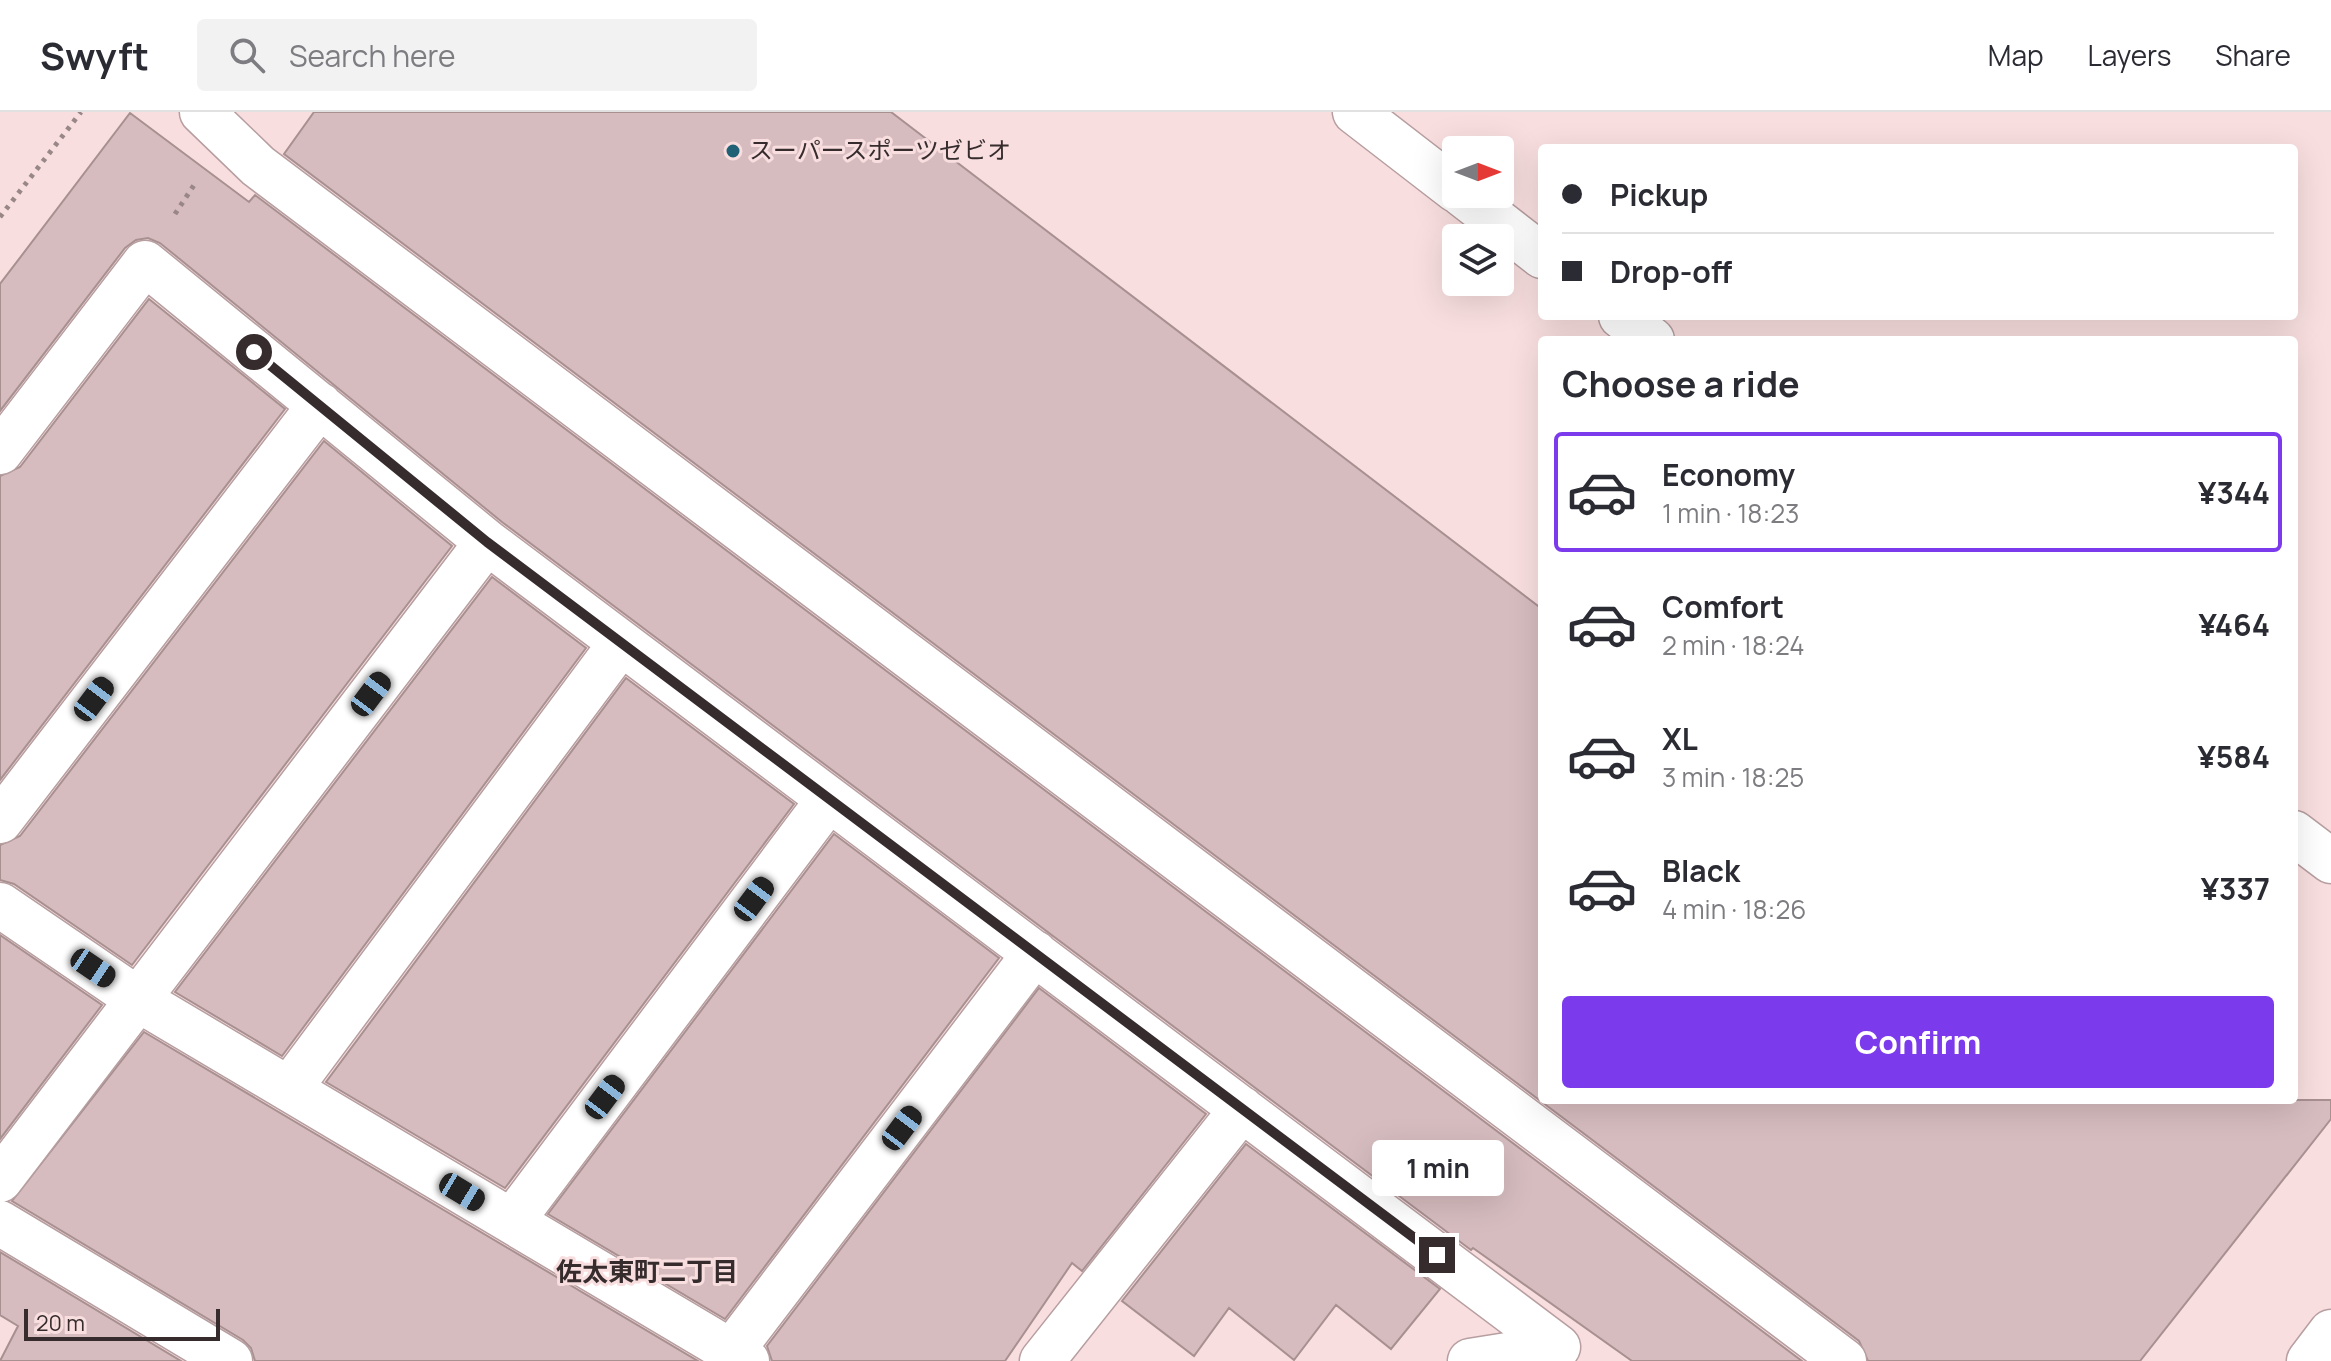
<!DOCTYPE html>
<meta charset="utf-8">
<style>
:root{--surface:#fff;--page:#f2f2f3;--text:#2b2b33;--muted:#7c7c81;--line:#e1e1e2;--accent:#7c3aed}
body{margin:0;font-family:Manrope,"Noto Sans JP",sans-serif;background:var(--page);color:var(--text);height:100vh;display:flex;flex-direction:column;font-size:30px;white-space:nowrap}
*{box-sizing:border-box;margin:0}
p{font-size:26px;color:var(--muted)}
.icon{flex:none;width:44px;height:44px;fill:none;stroke:currentColor;stroke-width:2;stroke-linecap:round;stroke-linejoin:round}
.map{position:relative;flex:1;overflow:hidden}
.drawer{position:absolute;left:1538px;top:224px;width:760px;height:768px;display:flex;flex-direction:column;background:var(--surface);border-radius:8px;box-shadow:0 8px 32px #0002}
.drawer>*{flex:none}
.top-card{position:absolute;left:1538px;top:32px;width:760px;height:176px;border-radius:8px;box-shadow:0 8px 32px #0002;display:grid;align-content:center;height:176px;padding:0 24px;background:var(--surface)}
.needle{width:52px;rotate:90deg}
.fabs{position:absolute;left:1442px;top:24px;display:grid;gap:16px}
.fabs a{display:grid;place-items:center;width:72px;height:72px;border-radius:8px;background:var(--surface);box-shadow:0 8px 32px #0002;font-size:40px}
.scale{position:absolute;left:24px;bottom:20px;width:196px;box-sizing:border-box;padding-left:8px;border:4px solid #362c2d;border-top:0;font-size:22px;line-height:28px;white-space:nowrap;color:#362c2d;-webkit-text-stroke:6px #f8dedf;paint-order:stroke}
.end{position:absolute;width:36px;height:36px;margin:-18px;border:10px solid #362c2d;background:#fff;box-shadow:0 0 0 4px #fff}
.from{border-radius:50%}
.bubble{position:absolute;height:56px;border-radius:8px;background:var(--surface);box-shadow:0 8px 32px #0002;font-size:26px;font-weight:700;line-height:56px;text-align:center}
.car{position:absolute;width:24px;height:48px;margin:-24px -12px;border-radius:10px;box-shadow:0 0 6px 2px #0007;background:linear-gradient(#222 24%,#8ab4d8 0 40%,#222 0 76%,#8ab4d8 0 86%,#222 0)}
.top-card b{display:flex;align-items:center;gap:28px;height:76px;font-size:30px}
.top-card b+b{border-top:2px solid var(--line)}
.top-card i{width:20px;height:20px;background:var(--text)}
ul{padding:0;list-style:none}
li{display:flex;align-items:center;gap:24px;height:120px;margin:0 16px 12px;padding:0 8px;border:4px solid transparent;border-radius:8px}
li div{flex:1}
li b{display:block;font-size:30px}
li em{font-style:normal;font-weight:700}
li.current{border-color:var(--accent)}
li>.icon{width:72px;height:72px;stroke-width:1.5}
h2{padding:0 24px;font-size:36px;line-height:96px}
.primary-button{display:flex;gap:16px;margin-top:auto;padding:16px 24px}
.primary-button a{flex:1;height:92px;border-radius:8px;background:var(--accent);color:#fff;font-size:32px;font-weight:700;line-height:92px;text-align:center}
header{display:flex;align-items:center;gap:48px;box-sizing:border-box;height:112px;padding:0 40px;background:var(--surface);border-bottom:2px solid var(--line)}
header strong{font-size:38px}
nav{display:flex;gap:44px;margin-inline-start:auto;font-size:28px}
.search{width:560px;height:72px;background:var(--page);display:flex;align-items:center;gap:20px;box-sizing:border-box;padding:0 28px;border-radius:8px;color:var(--muted);font-size:30px}
.map>svg:first-child{display:block}
.building{fill:#d6bcbe;stroke:#a89091;stroke-width:2}
.lines{fill:none;stroke-linecap:round;stroke-linejoin:round}
.minor-casing{stroke:#b79ea0;stroke-width:47}
.major-casing{stroke:#b79ea0;stroke-width:47}
.path{stroke:#998788;stroke-width:5;stroke-dasharray:4 6;stroke-linecap:butt}
.minor{stroke:#fff;stroke-width:44}
.major{stroke:#fff;stroke-width:44}
.route{stroke:#362c2d;stroke-width:10}
.poi-dot{fill:#206176;stroke:#f8dedf;stroke-width:3}
.labels{text-anchor:middle;stroke-width:6;stroke-linejoin:round;paint-order:stroke}
.poi-label{font-size:24px;fill:#362c2d;stroke:#f8dedf;text-anchor:start}
.neighbourhood-label{font-size:26px;font-weight:bold;fill:#362c2d;stroke:#f8dedf}
</style>
<header>
<strong>Swyft</strong>
<div class="search"><svg class="icon" aria-label="search" viewBox="0 0 24 24"><circle cx="10" cy="10" r="6"/><path d="M15 15l6 6"/></svg>Search here</div>
<nav><a>Map</a><a>Layers</a><a>Share</a></nav>
</header>
<div class="map">
<svg width="2331" height="1249" viewBox="0 0 2331 1249">
<rect width="100%" height="100%" fill="#f8dedf"/>
<path class="building" d="M 314,0 L 891,0 L 1542,497 L 1542,988 L 2331,988 L 2331,1007 L 2140,1249 L 1868,1249 L 1859,1229 L 284,42 Z
M 130,1 L 249,90 L 255,83 L 1802,1249 L 1632,1249 L 1473,1136 L 1471,1138 L 502,410 L 160,131 L 148,126 L 136,128 L 125,136 L 0,299 L 0,172 Z
M 149,187 L 285,297 L 0,668 L 0,364 L 20,355 Z
M 324,329 L 452,434 L 132,853 L 14,772 L 0,768 L 0,733 L 20,724 Z
M 492,465 L 586,536 L 282,944 L 175,880 Z
M 626,566 L 794,692 L 505,1076 L 326,970 Z
M 834,722 L 999,846 L 725,1207 L 548,1102 Z
M 0,823 L 102,893 L 0,1027 Z
M 1039,876 L 1206,1002 L 1082,1159 L 1072,1151 L 1005,1249 L 772,1249 L 767,1234 Z
M 144,920 L 698,1249 L 255,1249 L 251,1236 L 243,1228 L 12,1089 Z
M 1246,1032 L 1440,1177 L 1391,1237 L 1336,1193 L 1294,1248 L 1229,1196 L 1194,1244 L 1122,1189 Z
M 0,1140 L 181,1249 L 0,1249 L 18,1214 L 0,1203 Z"/>
<g class="lines">
<g class="minor-casing">
<path id="minor" d="M 202,0 L 258,54 L 1844,1249
M 0,340 L 145,151 L 487,430 L 1558,1235 L 1470,1249
M 0,709 L 320,293
M 0,793 L 139,888 L 747,1249
M 289,977 L 621,531
M 0,1068 L 487,430
M 512,1109 L 829,687
M 0,1111 L 230,1249
M 731,1240 L 1035,841
M 1042,1249 L 1242,997
M 2309,1249 L 2331,1220"/>
</g>
<g class="major-casing">
<path id="major" d="M 1355,0 L 1456,78
M 1462,82 L 1542,144
M 1621,204 L 1652,228
M 2294,721 L 2331,749"/>
</g>
<path class="path" d="M 175,102 L 196,70
M 0,105 L 81,0"/>
<use href="#minor" class="minor"/>
<use href="#major" class="major"/>
</g>
<g class="lines">
<path class="route" d="M 254,240 L 487,430 L 1437,1143"/>
</g>
<circle class="poi-dot" cx="733" cy="39" r="8"/>
<g class="labels">
<g class="poi-label">
<text x="749" y="47">スーパースポーツゼビオ</text>
</g>
<g class="neighbourhood-label">
<text x="647" y="1169">佐太東町二丁目</text>
</g>
</g>
</svg>
<div class="fabs">
<a><svg class="needle" viewBox="-14 -14 28 28"><path d="M0-13l5 13h-10z" fill="#e53935"/><path d="M0 13l5-13h-10z" fill="#7c7c81"/></svg></a>
<a><svg class="icon" aria-label="layers" viewBox="0 0 24 24"><path d="M12 4l9 5-9 5-9-5zM3 14l9 5 9-5"/></svg></a>
</div>
<div class="scale">20 m</div>
<i class="end from" style="left:254px;top:240px"></i>
<i class="end" style="left:1437px;top:1143px"></i>
<div class="bubble" style="left:1372px;top:1028px;width:132px">1 min</div>
<i class="car" style="left:371px;top:582px;rotate:37deg"></i>
<i class="car" style="left:94px;top:587px;rotate:37deg"></i>
<i class="car" style="left:754px;top:787px;rotate:37deg"></i>
<i class="car" style="left:93px;top:856px;rotate:124deg"></i>
<i class="car" style="left:605px;top:985px;rotate:37deg"></i>
<i class="car" style="left:902px;top:1016px;rotate:37deg"></i>
<i class="car" style="left:462px;top:1080px;rotate:121deg"></i>
<div class="top-card">
<b><i class="from"></i>Pickup</b>
<b><i></i>Drop-off</b>
</div>
<section class="drawer">
<h2>Choose a ride</h2>
<ul>
<li class="current"><svg class="icon" aria-label="car" viewBox="0 0 24 24"><path d="M5 17H2v-5l4-1 3-4h7l3 4 3 1v5h-3M9 17h6M6 11h13"/><circle cx="7" cy="17" r="2"/><circle cx="17" cy="17" r="2"/></svg><div><b>Economy</b><p>1 min · 18:23</p></div><em>¥344</em></li>
<li><svg class="icon" aria-label="car" viewBox="0 0 24 24"><path d="M5 17H2v-5l4-1 3-4h7l3 4 3 1v5h-3M9 17h6M6 11h13"/><circle cx="7" cy="17" r="2"/><circle cx="17" cy="17" r="2"/></svg><div><b>Comfort</b><p>2 min · 18:24</p></div><em>¥464</em></li>
<li><svg class="icon" aria-label="car" viewBox="0 0 24 24"><path d="M5 17H2v-5l4-1 3-4h7l3 4 3 1v5h-3M9 17h6M6 11h13"/><circle cx="7" cy="17" r="2"/><circle cx="17" cy="17" r="2"/></svg><div><b>XL</b><p>3 min · 18:25</p></div><em>¥584</em></li>
<li><svg class="icon" aria-label="car" viewBox="0 0 24 24"><path d="M5 17H2v-5l4-1 3-4h7l3 4 3 1v5h-3M9 17h6M6 11h13"/><circle cx="7" cy="17" r="2"/><circle cx="17" cy="17" r="2"/></svg><div><b>Black</b><p>4 min · 18:26</p></div><em>¥337</em></li>
</ul>
<div class="primary-button"><a>Confirm</a></div>
</section>
</div>
